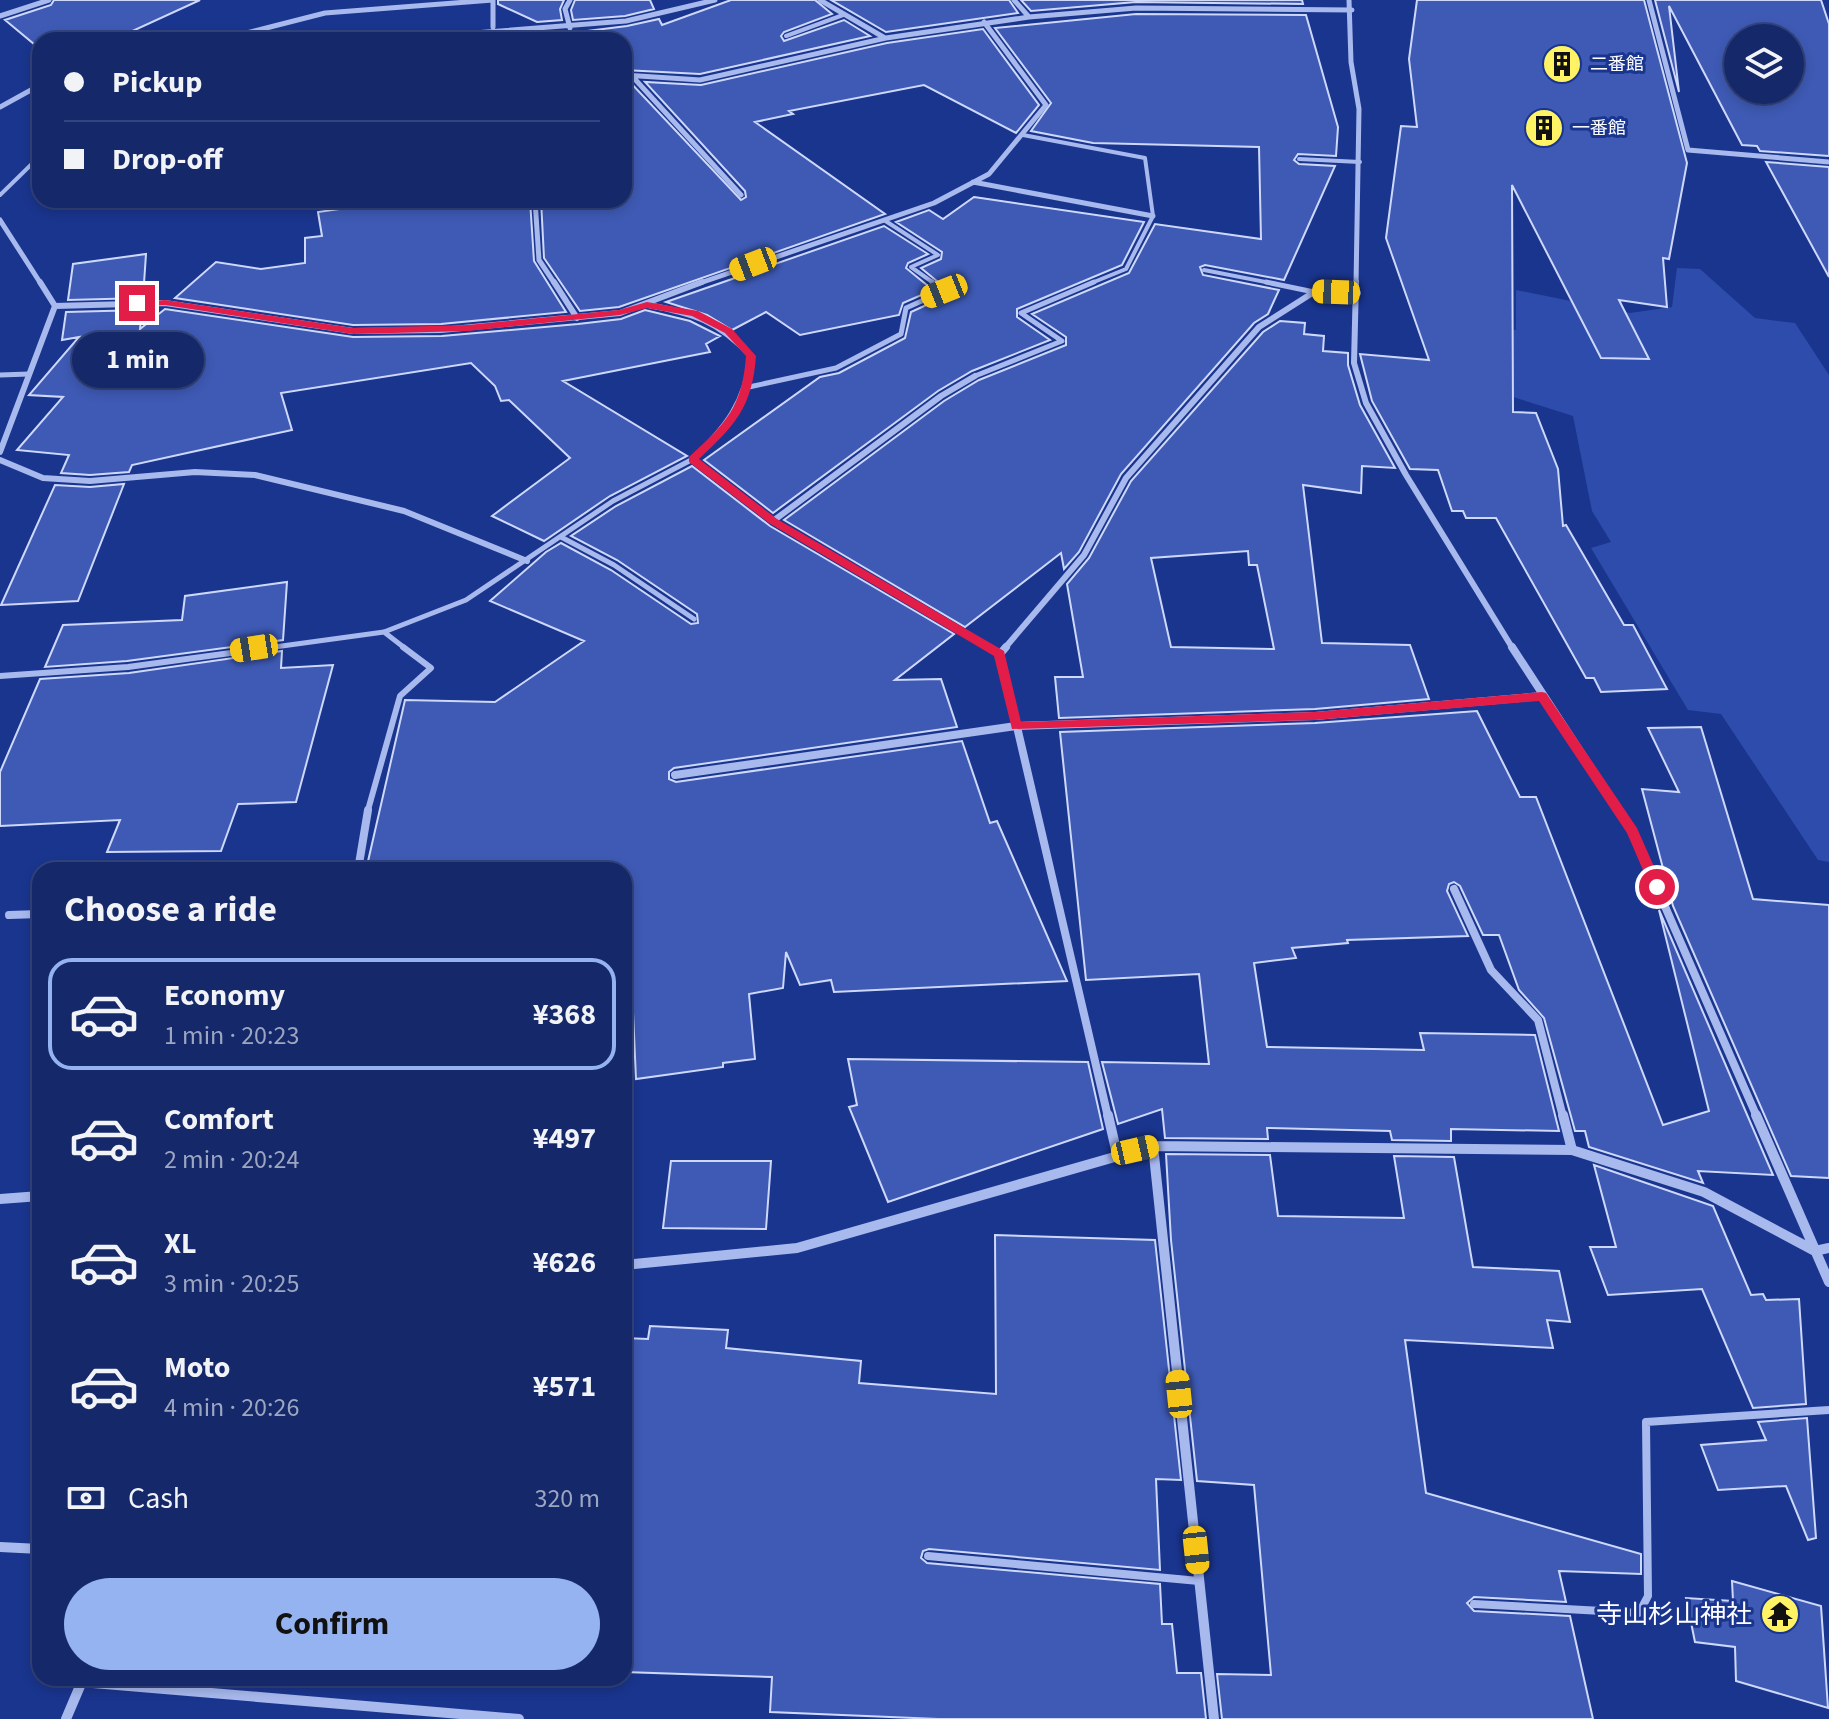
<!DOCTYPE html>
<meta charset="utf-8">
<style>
:root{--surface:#14286a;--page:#213472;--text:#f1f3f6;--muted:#9da6c1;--line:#33447e;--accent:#95b2f1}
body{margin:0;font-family:"Source Sans 3","Noto Sans JP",sans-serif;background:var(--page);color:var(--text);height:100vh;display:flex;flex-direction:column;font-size:30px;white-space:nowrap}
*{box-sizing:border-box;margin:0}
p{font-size:26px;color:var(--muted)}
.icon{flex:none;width:44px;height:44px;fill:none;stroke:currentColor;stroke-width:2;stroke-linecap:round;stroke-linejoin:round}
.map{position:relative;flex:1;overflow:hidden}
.details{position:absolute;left:32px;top:862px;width:600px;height:824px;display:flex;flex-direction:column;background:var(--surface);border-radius:24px;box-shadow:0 4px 12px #0003,0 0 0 2px var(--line)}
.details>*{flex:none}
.guide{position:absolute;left:32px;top:32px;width:600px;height:176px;border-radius:24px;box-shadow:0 4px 12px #0003,0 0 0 2px var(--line);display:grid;align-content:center;height:176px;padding:0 32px;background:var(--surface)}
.fabs{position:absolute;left:1724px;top:24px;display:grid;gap:16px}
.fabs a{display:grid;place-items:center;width:80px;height:80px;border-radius:50%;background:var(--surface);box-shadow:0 4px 12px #0003,0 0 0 2px var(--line);font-size:40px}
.end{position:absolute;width:36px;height:36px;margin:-18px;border:10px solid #e11d48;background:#fff;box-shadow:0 0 0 4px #fff}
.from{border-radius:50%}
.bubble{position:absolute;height:56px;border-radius:28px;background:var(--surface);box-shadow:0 4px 12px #0003,0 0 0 2px var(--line);font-size:26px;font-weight:700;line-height:56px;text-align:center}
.car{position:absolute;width:24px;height:48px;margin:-24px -12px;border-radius:10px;box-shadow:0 0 6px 2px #0007;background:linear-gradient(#f5c518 24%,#345 0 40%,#f5c518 0 76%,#345 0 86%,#f5c518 0)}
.guide b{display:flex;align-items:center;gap:28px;height:76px;font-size:30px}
.guide b+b{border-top:2px solid var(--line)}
.guide i{width:20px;height:20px;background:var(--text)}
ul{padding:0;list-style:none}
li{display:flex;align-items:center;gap:24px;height:112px;margin:0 16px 12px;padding:0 16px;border:4px solid transparent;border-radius:24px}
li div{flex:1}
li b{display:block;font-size:30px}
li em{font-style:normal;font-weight:700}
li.current{border-color:var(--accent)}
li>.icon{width:72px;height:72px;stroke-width:1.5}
h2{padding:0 32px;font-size:36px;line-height:96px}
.pay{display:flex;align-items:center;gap:20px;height:88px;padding:0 32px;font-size:30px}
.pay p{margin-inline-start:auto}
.cta{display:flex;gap:16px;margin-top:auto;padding:16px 32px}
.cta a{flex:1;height:92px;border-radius:48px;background:var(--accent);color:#111;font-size:32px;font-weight:700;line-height:92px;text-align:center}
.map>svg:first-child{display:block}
.green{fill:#2d4cac}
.building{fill:#3e5ab4;stroke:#ced8fa;stroke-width:2;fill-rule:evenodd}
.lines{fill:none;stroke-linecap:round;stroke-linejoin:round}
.service-far3{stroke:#a8b9ee;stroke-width:4}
.service-far2{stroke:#a8b9ee;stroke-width:5}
.service-far1{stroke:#a8b9ee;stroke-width:6}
.service{stroke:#a8b9ee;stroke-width:8}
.minor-far3{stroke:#a8b9ee;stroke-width:5}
.minor-far2{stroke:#a8b9ee;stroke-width:6}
.minor-far1{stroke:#a8b9ee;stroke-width:8}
.minor{stroke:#a8b9ee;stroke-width:10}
.route{fill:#e11d48}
.labels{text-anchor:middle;stroke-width:6;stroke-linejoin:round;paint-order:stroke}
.far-poi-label{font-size:18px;fill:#fff;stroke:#1a358e;text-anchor:start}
.near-poi-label{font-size:26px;fill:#fff;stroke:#1a358e;text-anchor:end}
</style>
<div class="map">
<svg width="1829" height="1719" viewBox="0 0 1829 1719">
<rect width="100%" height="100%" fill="#1a358e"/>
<path class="green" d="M 1677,268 L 1700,269 L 1755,318 L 1795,323 L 1829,375 L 1829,862 L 1818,860 L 1721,714 L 1688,710 L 1591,548 L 1611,542 L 1592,511 L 1573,416 L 1488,389 L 1499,330 L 1516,330 L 1516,290 L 1630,313 L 1672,307 Z"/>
<path class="building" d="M 54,0 L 200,0 L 113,40 L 40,40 L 40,49 L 5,20 L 51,5 Z
M 498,0 L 564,0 L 560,9 L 562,20 L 537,22 L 498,4 Z
M 575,0 L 650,0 L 654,9 L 625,16 L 573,20 L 571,10 Z
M 731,0 L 815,0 L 832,14 L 784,32 L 781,36 L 784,41 L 844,20 L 870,36 L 700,74 L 624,70 L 624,40 L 573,40 L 557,32 L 571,33 L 627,26 L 659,19 L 662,25 Z
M 831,0 L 1009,0 L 1018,13 L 886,32 Z
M 1021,0 L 1302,0 L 1303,4 L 1136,2 L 1031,11 Z
M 1417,0 L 1644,0 L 1687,163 L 1669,259 L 1663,258 L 1667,307 L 1619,300 L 1649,359 L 1601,358 L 1512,185 L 1513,412 L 1536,413 L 1558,469 L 1563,526 L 1566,525 L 1624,625 L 1633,625 L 1667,689 L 1601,692 L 1594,678 L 1586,678 L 1496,518 L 1466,518 L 1463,511 L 1452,511 L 1438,470 L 1410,469 L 1372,401 L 1360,354 L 1429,360 L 1386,238 L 1401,126 L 1417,127 L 1409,59 Z
M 1655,0 L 1821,0 L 1829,24 L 1829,156 L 1760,151 L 1757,146 L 1742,145 L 1669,6 L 1679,92 ZM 1738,38 L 1790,38 L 1790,90 L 1738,90 Z
M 1136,14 L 1306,15 L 1338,127 L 1336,156 L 1298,154 L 1294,160 L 1299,164 L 1335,166 L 1284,280 L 1205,265 L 1200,267 L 1203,275 L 1279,290 L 1268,314 L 1254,323 L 1121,474 L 1079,552 L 1064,569 L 1061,553 L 965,627 L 784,520 L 944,401 L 979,380 L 1066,345 L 1066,337 L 1032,314 L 1129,273 L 1155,224 L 1261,239 L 1259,147 L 1093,143 L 1031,131 L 1051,103 L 995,28 Z
M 983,29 L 1039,105 L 1016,133 L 924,85 L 789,111 L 793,114 L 755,122 L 885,214 L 619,307 L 580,311 L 544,258 L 541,200 L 624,200 L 624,81 L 629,81 L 741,200 L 746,197 L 745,191 L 645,82 L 701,85 L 887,43 Z
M 1766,162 L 1829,167 L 1829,277 Z
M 974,197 L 1144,222 L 1122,265 L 1017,309 L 1017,317 L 1050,340 L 972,371 L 938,391 L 773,513 L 704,460 L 820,377 L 839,373 L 905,338 L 911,312 L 946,296 L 949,291 L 921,268 L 941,259 L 942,252 L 896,222 L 929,210 L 943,219 Z
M 456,200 L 530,200 L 534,261 L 566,312 L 441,324 L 353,325 L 175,298 L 216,262 L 261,269 L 305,263 L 305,238 L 322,236 L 318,212 L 382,203 L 383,207 Z
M 884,226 L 928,254 L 908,263 L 906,268 L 933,290 L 903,303 L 899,315 L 800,335 L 766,312 L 732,330 L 707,315 L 666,302 Z
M 146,254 L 143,298 L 68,300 L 73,264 Z
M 165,309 L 353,337 L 442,336 L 578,324 L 621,319 L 645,310 L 690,321 L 720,336 L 706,344 L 710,352 L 563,381 L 687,456 L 610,496 L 544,541 L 492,516 L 570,458 L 509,400 L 501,401 L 495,386 L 471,363 L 281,393 L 292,430 L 132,465 L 129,472 L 90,475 L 61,473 L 69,455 L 17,450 L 63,397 L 29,395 L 79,337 L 62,340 L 66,312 L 142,310 L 140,329 Z
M 1280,321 L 1305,323 L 1304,334 L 1324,336 L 1323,351 L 1348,353 L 1348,365 L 1360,405 L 1395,468 L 1362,466 L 1361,493 L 1303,485 L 1322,643 L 1410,645 L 1429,699 L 1315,709 L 1059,718 L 1055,677 L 1083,677 L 1067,584 L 1089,558 L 1131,481 L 1263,332 ZM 1248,551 L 1249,565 L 1257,565 L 1274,649 L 1171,647 L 1151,558 Z
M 692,466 L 770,526 L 954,634 L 895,680 L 941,679 L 957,727 L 674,768 L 669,772 L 669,779 L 676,782 L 962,741 L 990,823 L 997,821 L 1067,981 L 834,992 L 831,980 L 800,985 L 786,952 L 783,988 L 749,994 L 755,1059 L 723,1063 L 723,1067 L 636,1079 L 632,990 L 624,982 L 624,870 L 366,870 L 405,700 L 495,702 L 584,641 L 490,601 L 546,552 L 561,543 L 611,570 L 691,624 L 698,623 L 697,614 L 617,560 L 571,536 L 616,506 Z
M 124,484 L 78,601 L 1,605 L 55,485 L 90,487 Z
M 287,582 L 283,640 L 127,661 L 45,667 L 63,625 L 182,620 L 185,596 Z
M 282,651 L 281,668 L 333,665 L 296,802 L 238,804 L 221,851 L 107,852 L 120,820 L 0,826 L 0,772 L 40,679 L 129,673 Z
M 1477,711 L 1520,797 L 1536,797 L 1663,1125 L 1709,1111 L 1659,910 L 1773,1175 L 1698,1171 L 1703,1183 L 1589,1147 L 1585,1131 L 1575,1131 L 1544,1018 L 1519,990 L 1499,935 L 1483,935 L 1460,886 L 1454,882 L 1449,884 L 1447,891 L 1468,936 L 1347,940 L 1348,943 L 1292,948 L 1296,958 L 1254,963 L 1267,1047 L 1424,1050 L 1420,1033 L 1535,1035 L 1559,1131 L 1451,1129 L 1451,1141 L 1392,1140 L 1390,1131 L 1267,1128 L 1268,1139 L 1165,1138 L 1162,1109 L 1118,1124 L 1102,1062 L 1209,1064 L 1199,974 L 1086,980 L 1060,732 L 1315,723 Z
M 1701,727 L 1753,899 L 1829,905 L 1829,1178 L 1791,1176 L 1673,906 L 1642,789 L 1679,792 L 1648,728 Z
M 848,1059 L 1088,1062 L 1103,1129 L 888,1202 L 849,1107 L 857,1105 Z
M 1166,1154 L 1270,1155 L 1278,1216 L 1404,1218 L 1394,1156 L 1454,1157 L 1473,1267 L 1559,1271 L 1570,1322 L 1547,1320 L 1553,1348 L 1405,1340 L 1426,1493 L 1641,1554 L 1641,1574 L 1559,1571 L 1566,1602 L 1474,1597 L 1467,1603 L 1474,1611 L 1570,1616 L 1593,1719 L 1222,1719 L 1217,1674 L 1271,1675 L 1254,1485 L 1197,1481 L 1171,1240 Z
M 671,1161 L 771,1161 L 766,1229 L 663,1228 Z
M 1594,1165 L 1713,1206 L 1751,1295 L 1763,1294 L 1766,1300 L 1799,1299 L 1806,1404 L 1753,1408 L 1702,1289 L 1608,1295 L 1590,1247 L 1616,1247 Z
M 995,1235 L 1155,1240 L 1181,1480 L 1156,1479 L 1160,1570 L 929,1549 L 923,1551 L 921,1558 L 927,1563 L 1160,1584 L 1162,1624 L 1172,1624 L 1177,1673 L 1201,1673 L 1206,1719 L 938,1719 L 770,1712 L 772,1677 L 624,1672 L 624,1338 L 648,1339 L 650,1326 L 728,1330 L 726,1348 L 861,1361 L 859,1383 L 996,1394 Z
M 1807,1418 L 1816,1538 L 1808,1540 L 1786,1486 L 1718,1490 L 1701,1445 L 1766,1440 L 1758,1422 Z
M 1732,1581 L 1821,1606 L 1828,1708 L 1736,1681 L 1735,1647 L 1695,1642 L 1686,1598 L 1733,1601 Z"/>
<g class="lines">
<path class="service-far3" d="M 786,36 L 843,15
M 367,40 L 474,33
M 1023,135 L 1145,158 L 1153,216 L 1126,269 L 1089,284
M 1299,159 L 1360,162
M 0,195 L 40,156
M 884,220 L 938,255 L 911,267 L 935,284
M 1204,270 L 1276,284"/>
<path class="service-far2" d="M 1266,282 L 1314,292
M 0,375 L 29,374
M 975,376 L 1062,341 L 1021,313 L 1094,282
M 749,387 L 836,368 L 901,334 L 906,308 L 944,291 L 932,282
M 561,537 L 614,565 L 694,619
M 384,632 L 406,649
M 260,649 L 384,632 L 466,600 L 613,501 L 693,459"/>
<path class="service-far1" d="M 0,676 L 128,667 L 275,647
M 368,810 L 400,696 L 431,668 L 403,647"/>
<path class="service" d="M 928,1556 L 1199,1581
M 1474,1604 L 1639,1613 L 1648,1596 L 1646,1422 L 1829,1410"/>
<path class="minor-far3" d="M 570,0 L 565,9 L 570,28
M 820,0 L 885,38
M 1014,0 L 1029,17
M 1349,0 L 1351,62 L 1359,109 L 1356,284
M 1649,0 L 1688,150 L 1829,162
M 0,16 L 49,0
M 474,33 L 626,21 L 715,0
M 219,40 L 325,13 L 493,0 L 493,27
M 624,75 L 700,80 L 886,38 L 1029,17 L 1136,8 L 1352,10
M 632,76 L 741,195
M 0,107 L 40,85
M 973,182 L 1153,216
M 535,200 L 539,260 L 555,284
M 0,220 L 41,284
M 697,284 L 934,203 L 989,174 L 1046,105 L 984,22"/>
<path class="minor-far2" d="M 554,282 L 577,318
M 1356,282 L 1354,363 L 1366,403 L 1406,475 L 1513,649
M 648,305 C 694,313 718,321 751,356 C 746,402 726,428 693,459 L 773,521 L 991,649
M 55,306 L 165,303 L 353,331 L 441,330 L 620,313 L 702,282
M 0,452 L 55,306 L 40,282
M 0,460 L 43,478 L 90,481 L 195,472 L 255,475 L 404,511 L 527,561
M 773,521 L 941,396 L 975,376
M 1004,649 L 1084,555 L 1126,478 L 1259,327 L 1314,292 L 1358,293"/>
<path class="minor-far1" d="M 988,647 L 1000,654 L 1108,1117
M 1512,647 L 1632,831 L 1757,1117
M 1000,654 L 1006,647
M 675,775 L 1016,726 L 1315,716 L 1542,696
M 358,870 L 368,810
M 1454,889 L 1491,970 L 1538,1020 L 1563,1117
M 9,915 L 40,914"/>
<path class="minor" d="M 1108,1115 L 1117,1154
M 1563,1115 L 1572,1150
M 1756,1115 L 1829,1282
M 1153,1146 L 1214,1719
M 0,1199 L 40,1196
M 624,1265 L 797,1248 L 1153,1146 L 1572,1150 L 1704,1192 L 1815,1251 L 1829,1248
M 0,1547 L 40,1549
M 81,1682 L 519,1719
M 66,1719 L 83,1679"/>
</g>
<path class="route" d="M 165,300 L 353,328 L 468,325 L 619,310 L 647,302 L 698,311 L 732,329 L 756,356 C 752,408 735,425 699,459 L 777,519 L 1004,651 L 1021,722 L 1315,712 L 1542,692 L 1546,693 L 1637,828 L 1663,887 L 1661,891 L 1652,891 L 1627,833 L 1539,701 L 1315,720 L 1012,729 L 994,656 L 769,523 L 689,462 L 689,457 C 726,423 742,408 746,356 L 725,333 L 692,316 L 647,308 L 620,315 L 468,331 L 353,334 L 165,305 L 137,306 L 133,303 Z"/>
<defs>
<g id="building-disc" transform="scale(2)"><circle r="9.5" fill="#fff365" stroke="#1a358e"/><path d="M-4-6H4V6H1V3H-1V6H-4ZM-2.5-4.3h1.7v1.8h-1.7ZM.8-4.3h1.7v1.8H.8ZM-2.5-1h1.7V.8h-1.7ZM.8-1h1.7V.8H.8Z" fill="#111"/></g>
<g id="temple-disc" transform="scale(2)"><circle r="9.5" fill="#fff365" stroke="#1a358e"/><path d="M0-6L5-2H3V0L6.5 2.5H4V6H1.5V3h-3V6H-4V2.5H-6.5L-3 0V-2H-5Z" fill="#111"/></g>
</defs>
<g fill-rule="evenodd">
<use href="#building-disc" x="1562" y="64"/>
<use href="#building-disc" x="1544" y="128"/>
<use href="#temple-disc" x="1780" y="1614"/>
</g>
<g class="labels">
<g class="far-poi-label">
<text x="1590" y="70">二番館</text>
<text x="1572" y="134">一番館</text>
</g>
<g class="near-poi-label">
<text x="1752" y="1623">寺山杉山神社</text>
</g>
</g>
</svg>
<div class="fabs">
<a><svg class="icon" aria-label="layers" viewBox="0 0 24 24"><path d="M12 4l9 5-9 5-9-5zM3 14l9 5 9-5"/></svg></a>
</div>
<i class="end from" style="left:1657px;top:887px"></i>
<i class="end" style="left:137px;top:303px"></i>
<div class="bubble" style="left:72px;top:332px;width:132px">1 min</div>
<i class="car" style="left:753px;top:264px;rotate:249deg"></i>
<i class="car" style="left:944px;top:291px;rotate:248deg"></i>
<i class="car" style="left:1336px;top:292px;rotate:272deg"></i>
<i class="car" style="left:254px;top:648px;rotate:261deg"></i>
<i class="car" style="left:1135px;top:1150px;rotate:77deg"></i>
<i class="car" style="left:1179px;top:1394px;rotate:354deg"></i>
<i class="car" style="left:1196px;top:1550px;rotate:174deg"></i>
<div class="guide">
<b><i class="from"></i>Pickup</b>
<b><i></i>Drop-off</b>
</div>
<section class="details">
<h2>Choose a ride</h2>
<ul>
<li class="current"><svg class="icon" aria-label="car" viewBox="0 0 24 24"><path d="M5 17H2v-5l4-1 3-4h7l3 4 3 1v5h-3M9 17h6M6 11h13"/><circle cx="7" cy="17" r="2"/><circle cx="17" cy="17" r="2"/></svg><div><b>Economy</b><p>1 min · 20:23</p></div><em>¥368</em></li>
<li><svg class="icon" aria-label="car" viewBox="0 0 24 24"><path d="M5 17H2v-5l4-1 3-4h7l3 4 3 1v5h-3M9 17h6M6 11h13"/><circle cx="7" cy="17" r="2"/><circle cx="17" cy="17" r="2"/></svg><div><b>Comfort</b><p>2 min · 20:24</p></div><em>¥497</em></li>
<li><svg class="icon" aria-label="car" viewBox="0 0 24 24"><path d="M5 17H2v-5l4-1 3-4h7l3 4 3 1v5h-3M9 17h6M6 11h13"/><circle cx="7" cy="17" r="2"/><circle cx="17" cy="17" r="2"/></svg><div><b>XL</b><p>3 min · 20:25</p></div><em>¥626</em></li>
<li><svg class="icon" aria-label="car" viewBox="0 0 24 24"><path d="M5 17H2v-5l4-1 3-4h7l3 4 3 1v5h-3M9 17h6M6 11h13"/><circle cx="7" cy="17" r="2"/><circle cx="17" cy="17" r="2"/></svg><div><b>Moto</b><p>4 min · 20:26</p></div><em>¥571</em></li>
</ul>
<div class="pay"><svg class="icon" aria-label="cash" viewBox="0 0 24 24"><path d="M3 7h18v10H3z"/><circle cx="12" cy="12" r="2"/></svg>Cash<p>320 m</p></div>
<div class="cta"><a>Confirm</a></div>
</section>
</div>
